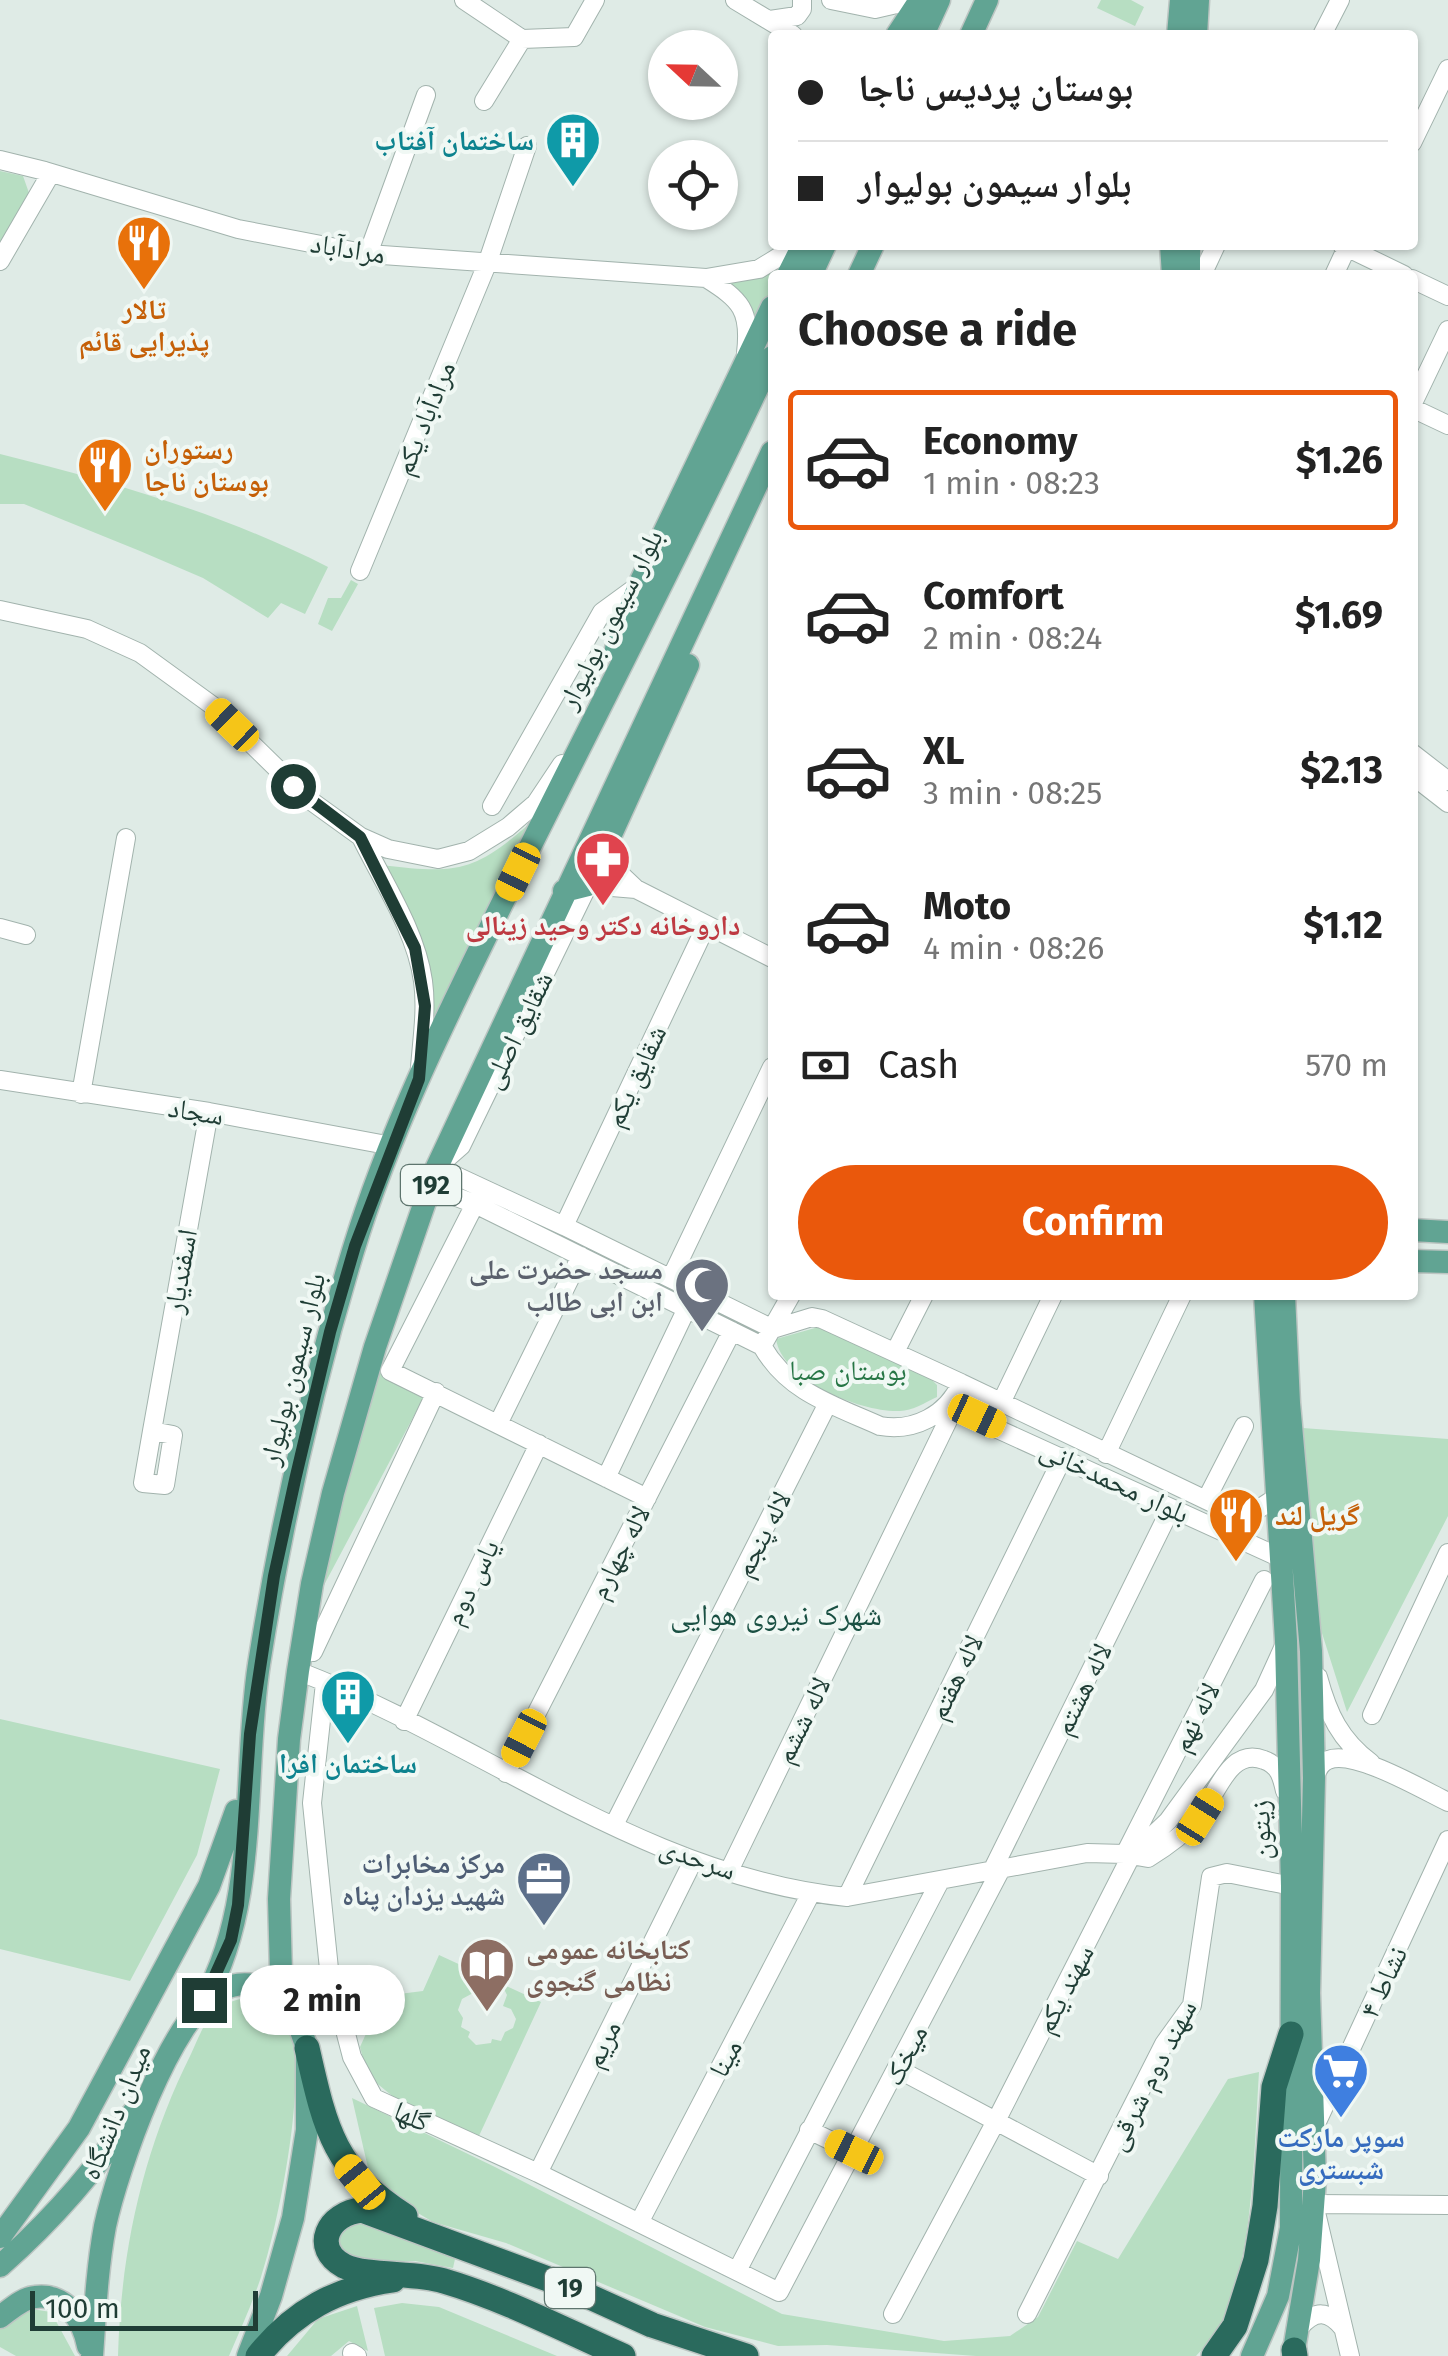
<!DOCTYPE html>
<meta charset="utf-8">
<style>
:root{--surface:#fff;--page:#f2f2f2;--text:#222;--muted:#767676;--line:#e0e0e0;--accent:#ea580c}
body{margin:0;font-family:"Fira Sans","Noto Naskh Arabic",sans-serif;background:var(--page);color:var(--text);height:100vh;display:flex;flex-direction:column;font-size:38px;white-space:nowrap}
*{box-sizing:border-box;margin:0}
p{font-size:32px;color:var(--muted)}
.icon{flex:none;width:55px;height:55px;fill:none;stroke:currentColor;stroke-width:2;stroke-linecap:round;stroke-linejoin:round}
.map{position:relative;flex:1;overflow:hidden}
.side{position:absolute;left:768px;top:270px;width:650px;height:1030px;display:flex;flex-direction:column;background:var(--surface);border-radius:10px;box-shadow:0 2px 8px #0004}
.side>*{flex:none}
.guide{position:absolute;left:768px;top:30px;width:650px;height:220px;border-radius:10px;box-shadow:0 2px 8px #0004;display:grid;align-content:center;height:220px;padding:0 30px;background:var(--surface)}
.needle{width:65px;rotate:292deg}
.buttons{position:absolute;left:648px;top:30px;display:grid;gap:20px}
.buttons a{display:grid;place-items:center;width:90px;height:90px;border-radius:50%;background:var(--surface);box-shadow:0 2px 8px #0004;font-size:50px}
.scale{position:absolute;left:30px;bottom:25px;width:228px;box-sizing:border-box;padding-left:10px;border:5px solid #1f3d35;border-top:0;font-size:28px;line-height:35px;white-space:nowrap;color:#1f3d35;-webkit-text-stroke:8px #f0f8f4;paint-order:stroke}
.end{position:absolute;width:45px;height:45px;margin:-22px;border:12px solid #1f3d35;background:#fff;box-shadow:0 0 0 5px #fff}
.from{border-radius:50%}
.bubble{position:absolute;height:70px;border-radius:35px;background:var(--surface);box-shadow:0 2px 8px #0004;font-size:32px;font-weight:700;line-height:70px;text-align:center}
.car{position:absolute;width:30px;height:60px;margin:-30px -15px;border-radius:12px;box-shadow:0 0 8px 2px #0007;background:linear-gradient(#f5c518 24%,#345 0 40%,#f5c518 0 76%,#345 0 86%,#f5c518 0)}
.guide b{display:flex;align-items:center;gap:35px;height:95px;font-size:38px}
.guide b+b{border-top:2px solid var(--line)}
.guide i{width:25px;height:25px;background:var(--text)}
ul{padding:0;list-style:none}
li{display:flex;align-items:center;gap:30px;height:140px;margin:0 20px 15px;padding:0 10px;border:5px solid transparent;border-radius:10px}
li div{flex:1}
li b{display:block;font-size:38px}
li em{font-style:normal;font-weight:700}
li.on{border-color:var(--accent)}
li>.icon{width:90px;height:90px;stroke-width:1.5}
h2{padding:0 30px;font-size:45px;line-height:120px}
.pay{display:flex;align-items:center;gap:25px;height:110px;padding:0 30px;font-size:38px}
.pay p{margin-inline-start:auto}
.primary-button{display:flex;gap:20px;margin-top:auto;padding:20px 30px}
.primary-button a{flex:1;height:115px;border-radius:60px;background:var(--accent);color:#fff;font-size:40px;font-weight:700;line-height:115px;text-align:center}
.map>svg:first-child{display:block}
.green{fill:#b7dec2;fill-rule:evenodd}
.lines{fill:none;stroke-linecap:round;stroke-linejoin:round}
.minor-casing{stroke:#a2b3ad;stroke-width:20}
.major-casing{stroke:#bcc5c2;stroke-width:25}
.highway-casing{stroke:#bcc5c2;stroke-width:28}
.minor{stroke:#fff;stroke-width:18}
.major{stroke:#61a493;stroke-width:22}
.highway{stroke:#2a6a5d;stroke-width:25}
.route{stroke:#1f3d35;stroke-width:12}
.labels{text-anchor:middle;stroke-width:8;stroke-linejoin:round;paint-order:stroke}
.shield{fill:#f0f8f4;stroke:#5e756e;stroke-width:2.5}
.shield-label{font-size:25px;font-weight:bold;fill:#1f3d35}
.culture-label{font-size:28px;font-weight:bold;fill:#0d838f;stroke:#f0f8f4;text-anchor:end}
.street-label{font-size:28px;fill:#1f3d35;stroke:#f0f8f4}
.food-label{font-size:28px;font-weight:bold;fill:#c56008;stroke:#f0f8f4;text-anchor:start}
.health-label{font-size:28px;font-weight:bold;fill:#be3a42;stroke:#f0f8f4}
.worship-label{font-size:28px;font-weight:bold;fill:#5b616d;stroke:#f0f8f4;text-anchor:end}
.park-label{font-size:28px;fill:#277646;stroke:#f0f8f4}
.service-label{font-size:28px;font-weight:bold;fill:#4e5e75;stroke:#f0f8f4;text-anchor:end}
.education-label{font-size:28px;font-weight:bold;fill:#785e54;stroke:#f0f8f4;text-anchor:start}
.shop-label{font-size:28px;font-weight:bold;fill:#366cbe;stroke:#f0f8f4}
.neighbourhood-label{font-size:30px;fill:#1a5043;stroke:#f0f8f4}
</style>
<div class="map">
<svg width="1448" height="2356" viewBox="0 0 1448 2356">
<rect width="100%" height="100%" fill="#dfebe6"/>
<path class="green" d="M 1101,0 L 1131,0 L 1144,7 L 1135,26 L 1097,8 Z
M 0,171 L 23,176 L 29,193 L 0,244 Z
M 786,261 L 780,275 L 772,275 L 772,293 L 756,331 C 754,308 744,296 727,282 Z
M 0,454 C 113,482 224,514 328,567 L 305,614 L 281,603 L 268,618 L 203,578 L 140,551 L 24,504 L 0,504 Z
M 351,580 L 358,584 L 332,631 L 318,624 L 328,598 L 341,598 Z
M 536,818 L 428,1041 L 434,1012 L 432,986 L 382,865 C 461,875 476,871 536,818 Z
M 822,1326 L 931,1379 L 937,1385 L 937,1397 C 926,1402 912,1411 900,1411 C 863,1413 782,1381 776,1339 Z
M 374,1370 L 426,1393 L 323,1587 L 359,1424 Z
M 1303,1428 L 1448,1439 L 1448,1516 L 1347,1712 L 1321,1630 Z
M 0,1719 L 220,1769 L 197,1855 L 130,1981 L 0,1949 Z
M 439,1955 L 541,2002 L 478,2138 L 402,2104 L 368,2076 L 360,2047 L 383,1996 L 423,1991 ZM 493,1983 L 502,1985 L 507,1995 L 503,2006 L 511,2009 L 516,2019 L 513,2028 L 505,2032 L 501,2041 L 492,2039 L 491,2043 L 476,2045 L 468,2037 L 470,2032 L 461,2027 L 463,2018 L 458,2010 L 462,1999 L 473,1993 L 479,1996 L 483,1988 Z
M 246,1998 C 264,2000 281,2009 289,2027 C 309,2075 278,2226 261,2277 C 252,2304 240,2330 229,2356 L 118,2356 C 121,2250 143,2150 191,2054 C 198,2039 205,2019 218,2009 C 226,2002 236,2000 246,1998 Z
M 1259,2072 C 1254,2148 1254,2258 1221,2326 C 1216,2337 1204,2347 1196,2356 L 976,2356 L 827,2345 L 778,2346 L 705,2327 L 506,2243 L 433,2222 L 391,2197 L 368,2168 L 352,2098 L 495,2167 L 782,2314 L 944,2341 L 1010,2336 L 1038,2317 L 1077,2241 L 1118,2259 L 1228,2079 Z
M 352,2218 L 455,2259 L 453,2268 L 415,2261 L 357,2262 L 336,2246 L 337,2230 Z
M 402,2303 L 439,2307 L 557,2356 L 385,2356 L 374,2308 Z
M 357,2306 L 368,2351 L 349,2341 L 331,2356 L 287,2356 L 318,2319 Z
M 25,2308 L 51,2312 L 75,2356 L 16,2356 L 0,2347 L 0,2324 Z"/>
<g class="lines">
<g class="minor-casing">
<path id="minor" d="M 464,0 L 522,39
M 735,0 L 793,35
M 831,0 L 875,9 L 914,0
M 770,20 L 797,16 L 802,9 L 802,0
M 1322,35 L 1340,0
M 484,101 L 522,39 L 574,37 L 595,0
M 1412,143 L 1448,69
M 0,160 L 45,171 L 238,229 L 368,254 L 706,278 L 759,269 L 798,245
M 1342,245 L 1404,275
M 368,254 L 426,95
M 0,261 L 51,173
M 1202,275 L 1216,245
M 1334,275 L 1347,247
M 706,278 C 741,300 751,310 746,353
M 1412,279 L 1448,296
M 1412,405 L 1448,330
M 1412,408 L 1448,425
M 360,571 L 487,264 L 527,146
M 0,610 L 87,629 L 140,653 L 213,706 L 307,798 L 361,837 L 388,849 L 438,859 L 469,851 L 508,827 L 536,803 L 562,764
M 1412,753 L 1448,781
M 1412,775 L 1448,803
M 492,806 L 602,612 L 639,585
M 361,837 C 383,882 416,931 423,981 C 427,1010 422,1039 420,1068
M 607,842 L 616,870 L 636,889 L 772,958
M 636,889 L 588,885 L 461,1146 L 437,1167 L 564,1226 L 773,1329
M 0,928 L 26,935
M 0,1080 L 209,1112 L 392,1146
M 81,1094 L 126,838
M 430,1187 L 475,1204 L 762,1346
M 475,1204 L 390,1371 L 647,1498
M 564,1226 L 706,926
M 671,1278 L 772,1067
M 773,1329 L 812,1317 L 822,1319 L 961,1383 C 947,1415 914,1432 880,1426 C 833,1405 788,1392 762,1346 L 791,1295
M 895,1352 L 924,1295
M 961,1383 L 1229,1511 L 1254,1512 L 1277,1497
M 1001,1403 L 1053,1295
M 947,1406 L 1283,1559
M 498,1424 L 581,1256
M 152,1431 L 173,1435 L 165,1485 L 143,1483 L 152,1431 L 209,1112
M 1106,1454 L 1182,1295
M 606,1478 L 687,1308
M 1206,1500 L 1244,1426
M 313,1652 L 436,1392
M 298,1671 C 482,1742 646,1877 847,1897 L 1087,1853 L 1125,1854 L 1148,1858 C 1166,1847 1184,1834 1198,1818 C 1216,1798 1228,1746 1264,1760 C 1279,1765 1282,1777 1285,1791
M 1318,1677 C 1328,1714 1340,1740 1371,1763
M 325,1683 L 312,1803 L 329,1969 L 352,2057 L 374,2098 L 538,2173 L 779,2292 L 1001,1869
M 1372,1715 L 1448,1553
M 404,1721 L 539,1444
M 506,1773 L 732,1331
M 1314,1778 C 1318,1770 1320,1763 1328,1760 C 1354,1749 1423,1790 1448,1802
M 614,1825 L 828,1403
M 1125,1854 L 1264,1580
M 729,1871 L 954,1408
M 992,1871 L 1171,1508
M 847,1897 L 1063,1457
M 898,2069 L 1099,2176
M 1316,2124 L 1448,1840
M 809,2130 L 854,2152
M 538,2173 L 693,1861
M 639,2223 L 811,1893
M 737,2271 L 940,1881
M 893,2314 L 996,2121 L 1131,1856 L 1168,1821 L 1264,1690 L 1284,1646
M 1027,2314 L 1164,2044 L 1192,2005 L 1211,1877 L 1227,1873 L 1292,1886
M 1300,2327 C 1315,2310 1328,2310 1343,2328
M 352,2353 L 357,2356
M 1350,2356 L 1314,2204 L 1448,2205"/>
</g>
<g class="major-casing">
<path id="major" d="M 897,35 L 920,0
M 923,35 L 939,0
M 971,35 L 987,0
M 1178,35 L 1181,0
M 1196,35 L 1198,0
M 1171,245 L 1173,275
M 1189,245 L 1189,275
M 788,275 L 803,245
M 811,275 L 825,245
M 859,275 L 873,245
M 616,649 L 639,585 L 772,307
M 564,891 L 588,885 L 688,665
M 1412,1230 L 1448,1232
M 1412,1261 L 1448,1262
M 1284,1295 L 1289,1403 L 1311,1651 L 1314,1778 L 1309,1993 L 1315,2180 L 1309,2260 L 1293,2356
M 204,2000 C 260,1901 242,1773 259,1664 C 281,1525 312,1385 353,1251 C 393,1119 458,994 518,871 C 603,700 691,530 772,357
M 0,2237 L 79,2128 L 209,1886 L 236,1811
M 0,2266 C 52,2220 95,2172 133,2113
M 0,2317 C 10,2310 22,2298 35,2297 C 66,2293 83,2320 88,2346
M 92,2356 C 95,2313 97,2269 105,2226 C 117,2171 170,2015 221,1990 C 246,1977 270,1988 292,2001
M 248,2356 L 271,2296 L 293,2218 L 307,2130 L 307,2048 L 281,1973 L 279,1899 L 289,1739 L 298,1671 L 312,1584 L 333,1493 L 375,1347 L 437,1167 L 772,452
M 1252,2356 L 1278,2296 L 1291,2228 L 1292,1886 L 1286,1641 L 1265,1295"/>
</g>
<g class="highway-casing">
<path id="highway" d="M 307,2048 C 325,2127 333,2170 405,2216
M 1294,2350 L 1295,2356
M 258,2356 C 294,2311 337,2288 393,2280
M 623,2356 C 564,2330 505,2299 444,2281 C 416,2272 367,2277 344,2266 C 311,2248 328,2213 362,2210 L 564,2285 L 652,2325 L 746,2356
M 1214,2356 L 1235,2326 L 1256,2260 L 1265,2206 L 1274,2087 L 1291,2034"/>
</g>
<use href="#minor" class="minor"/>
<use href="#major" class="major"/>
<use href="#highway" class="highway"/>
</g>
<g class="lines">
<path class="route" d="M 204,2000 L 231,1940 L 238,1905 L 250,1734 L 274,1576 L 295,1480 L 330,1332 L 355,1246 L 419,1079 L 425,1006 L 415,948 L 360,837 L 293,786"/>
</g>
<defs>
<g id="building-pin" transform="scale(2.875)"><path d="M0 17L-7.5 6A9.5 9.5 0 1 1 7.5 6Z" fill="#0f9aa8" stroke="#f0f8f4"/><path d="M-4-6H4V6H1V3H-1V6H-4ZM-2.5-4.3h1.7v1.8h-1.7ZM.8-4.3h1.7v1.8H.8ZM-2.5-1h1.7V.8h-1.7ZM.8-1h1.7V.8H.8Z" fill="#fff"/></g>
<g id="restaurant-pin" transform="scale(2.875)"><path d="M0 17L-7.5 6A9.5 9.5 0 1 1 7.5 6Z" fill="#e8710a" stroke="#f0f8f4"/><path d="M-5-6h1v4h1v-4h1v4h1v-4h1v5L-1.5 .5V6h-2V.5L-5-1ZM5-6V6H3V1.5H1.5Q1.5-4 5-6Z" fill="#fff"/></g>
<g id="pharmacy-pin" transform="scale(2.875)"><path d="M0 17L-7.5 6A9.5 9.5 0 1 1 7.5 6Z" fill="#e0444e" stroke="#f0f8f4"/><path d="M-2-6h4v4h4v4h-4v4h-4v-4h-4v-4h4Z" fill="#fff"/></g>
<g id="mosque-pin" transform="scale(2.875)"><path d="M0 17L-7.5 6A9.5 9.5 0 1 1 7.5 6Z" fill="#6b7280" stroke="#f0f8f4"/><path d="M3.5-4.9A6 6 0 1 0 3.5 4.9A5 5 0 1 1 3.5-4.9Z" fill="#fff"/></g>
<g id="office-pin" transform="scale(2.875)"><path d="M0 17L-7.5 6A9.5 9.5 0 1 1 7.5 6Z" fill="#5c6f8a" stroke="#f0f8f4"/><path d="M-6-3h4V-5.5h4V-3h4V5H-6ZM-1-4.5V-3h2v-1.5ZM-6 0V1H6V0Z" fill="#fff"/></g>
<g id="library-pin" transform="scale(2.875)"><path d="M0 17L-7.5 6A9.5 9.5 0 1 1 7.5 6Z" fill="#8d6e63" stroke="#f0f8f4"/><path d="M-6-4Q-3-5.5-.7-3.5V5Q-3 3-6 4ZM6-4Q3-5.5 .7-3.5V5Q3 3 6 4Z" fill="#fff"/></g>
<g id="supermarket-pin" transform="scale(2.875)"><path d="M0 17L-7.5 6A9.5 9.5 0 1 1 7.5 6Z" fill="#3f7fe0" stroke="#f0f8f4"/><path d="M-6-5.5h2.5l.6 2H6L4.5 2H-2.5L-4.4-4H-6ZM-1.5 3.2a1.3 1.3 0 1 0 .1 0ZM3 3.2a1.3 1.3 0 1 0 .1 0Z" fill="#fff"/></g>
</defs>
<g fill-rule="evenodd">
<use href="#building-pin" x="573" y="140"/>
<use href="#restaurant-pin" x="144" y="243"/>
<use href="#restaurant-pin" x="105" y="465"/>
<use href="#pharmacy-pin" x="603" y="859"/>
<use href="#mosque-pin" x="702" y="1285"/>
<use href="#restaurant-pin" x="1236" y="1515"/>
<use href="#building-pin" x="348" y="1697"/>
<use href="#office-pin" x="544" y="1879"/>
<use href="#library-pin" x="487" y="1965"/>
<use href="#supermarket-pin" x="1341" y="2071"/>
</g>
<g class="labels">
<g class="shield">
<rect x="401" y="1165" width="60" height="40" rx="8"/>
<rect x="545" y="2268" width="50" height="40" rx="8"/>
</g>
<g class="shield-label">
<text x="431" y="1194">192</text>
<text x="570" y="2297">19</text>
</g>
<g class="culture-label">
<text x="534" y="150">ساختمان آفتاب</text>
<text x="348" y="1773" text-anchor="middle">ساختمان افرا</text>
</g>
<g class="street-label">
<text transform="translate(348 248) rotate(9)" y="10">مرادآباد</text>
<text transform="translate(424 418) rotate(-68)" y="10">مرادآباد یکم</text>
<text transform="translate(610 619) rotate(-63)" y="10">بلوار سیمون بولیوار</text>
<text transform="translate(517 1030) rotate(-64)" y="10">شقایق اصلی</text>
<text transform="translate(635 1076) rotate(-65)" y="10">شقایق یکم</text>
<text transform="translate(196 1111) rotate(9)" y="10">سجاد</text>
<text transform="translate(180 1271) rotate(-80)" y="10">اسفندیار</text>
<text transform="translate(292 1369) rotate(-76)" y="10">بلوار سیمون بولیوار</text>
<text transform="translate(1115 1481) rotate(25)" y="10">بلوار محمدخانی</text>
<text transform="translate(762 1534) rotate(-63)" y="10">لاله پنجم</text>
<text transform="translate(619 1552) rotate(-63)" y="10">لاله چهارم</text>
<text transform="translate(471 1582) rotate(-64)" y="10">یاس دوم</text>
<text transform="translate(955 1677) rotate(-64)" y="10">لاله هفتم</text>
<text transform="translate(1082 1689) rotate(-64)" y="10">لاله هشتم</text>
<text transform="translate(1195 1717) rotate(-63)" y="10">لاله نهم</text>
<text transform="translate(802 1720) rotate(-64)" y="10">لاله ششم</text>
<text transform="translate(1260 1830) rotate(-92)" y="10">زیتون</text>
<text transform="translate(698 1858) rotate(19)" y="10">سرحدی</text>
<text transform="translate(1383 1982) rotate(-65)" y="10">نشاط ۴</text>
<text transform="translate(1064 1989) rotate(-63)" y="10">سهند يكم</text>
<text transform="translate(602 2044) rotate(-64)" y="10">مریم</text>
<text transform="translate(905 2055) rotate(-63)" y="10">میخک</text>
<text transform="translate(725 2058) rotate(-62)" y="10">مینا</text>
<text transform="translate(1151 2075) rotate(-63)" y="10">سهند دوم شرقی</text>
<text transform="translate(115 2112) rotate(-68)" y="10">میدان دانشگاه</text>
<text transform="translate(412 2116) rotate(24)" y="10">گلها</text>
</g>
<g class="food-label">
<text x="144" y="319" text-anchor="middle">تالار<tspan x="144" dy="32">پذیرایی قائم</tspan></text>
<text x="144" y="459">رستوران<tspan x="144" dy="32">بوستان ناجا</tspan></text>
<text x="1275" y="1525">گریل لند</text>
</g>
<g class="health-label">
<text x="603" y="935">داروخانه دکتر وحید زینالی</text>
</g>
<g class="worship-label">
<text x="663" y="1279">مسجد حضرت علی<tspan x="663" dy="32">ابن ابی طالب</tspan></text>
</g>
<g class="park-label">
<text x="848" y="1380">بوستان صبا</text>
</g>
<g class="service-label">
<text x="505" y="1873">مرکز مخابرات<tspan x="505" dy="32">شهید یزدان پناه</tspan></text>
</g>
<g class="education-label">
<text x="526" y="1959">کتابخانه عمومی<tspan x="526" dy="32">نظامی گنجوی</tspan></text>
</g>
<g class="shop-label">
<text x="1341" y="2147">سوپر مارکت<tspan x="1341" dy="32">شبستری</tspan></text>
</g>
<g class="neighbourhood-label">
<text x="776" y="1625">شهرک نیروی هوایی</text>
</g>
</g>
</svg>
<div class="buttons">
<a><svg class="needle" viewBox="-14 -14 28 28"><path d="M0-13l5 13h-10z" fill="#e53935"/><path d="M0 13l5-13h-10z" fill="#767676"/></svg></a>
<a><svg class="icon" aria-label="locate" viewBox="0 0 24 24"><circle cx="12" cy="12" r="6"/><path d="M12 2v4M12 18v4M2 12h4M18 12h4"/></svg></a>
</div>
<div class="scale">100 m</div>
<i class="end from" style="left:293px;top:786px"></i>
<i class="end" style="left:204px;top:2000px"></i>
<div class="bubble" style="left:240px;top:1965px;width:165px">2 min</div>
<i class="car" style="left:232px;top:725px;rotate:314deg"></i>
<i class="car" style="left:518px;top:872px;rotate:206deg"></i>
<i class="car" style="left:977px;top:1416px;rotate:115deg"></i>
<i class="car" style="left:524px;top:1738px;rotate:207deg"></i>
<i class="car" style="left:1200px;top:1817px;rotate:32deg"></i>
<i class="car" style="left:854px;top:2152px;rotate:296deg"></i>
<i class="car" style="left:360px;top:2182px;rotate:321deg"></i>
<div class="guide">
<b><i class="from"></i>بوستان پردیس ناجا</b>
<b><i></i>بلوار سیمون بولیوار</b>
</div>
<section class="side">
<h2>Choose a ride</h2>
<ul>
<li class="on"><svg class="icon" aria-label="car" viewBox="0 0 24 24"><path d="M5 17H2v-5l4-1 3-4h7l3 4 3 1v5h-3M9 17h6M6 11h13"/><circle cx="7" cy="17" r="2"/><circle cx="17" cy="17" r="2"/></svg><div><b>Economy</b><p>1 min · 08:23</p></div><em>$1.26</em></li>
<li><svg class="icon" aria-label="car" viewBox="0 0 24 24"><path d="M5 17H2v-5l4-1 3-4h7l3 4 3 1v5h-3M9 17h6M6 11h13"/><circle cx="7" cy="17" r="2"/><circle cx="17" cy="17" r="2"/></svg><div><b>Comfort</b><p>2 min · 08:24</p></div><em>$1.69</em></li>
<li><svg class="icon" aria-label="car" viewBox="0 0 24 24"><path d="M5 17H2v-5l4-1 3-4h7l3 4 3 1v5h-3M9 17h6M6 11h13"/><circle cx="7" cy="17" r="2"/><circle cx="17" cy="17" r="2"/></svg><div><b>XL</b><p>3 min · 08:25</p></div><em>$2.13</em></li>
<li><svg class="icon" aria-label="car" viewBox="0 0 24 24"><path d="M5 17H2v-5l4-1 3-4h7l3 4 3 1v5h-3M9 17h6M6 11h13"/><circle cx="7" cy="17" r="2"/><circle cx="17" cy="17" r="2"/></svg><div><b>Moto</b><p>4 min · 08:26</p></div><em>$1.12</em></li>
</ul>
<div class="pay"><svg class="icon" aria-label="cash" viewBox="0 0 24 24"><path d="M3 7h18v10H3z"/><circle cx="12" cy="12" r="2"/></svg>Cash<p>570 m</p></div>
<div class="primary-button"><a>Confirm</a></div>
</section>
</div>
